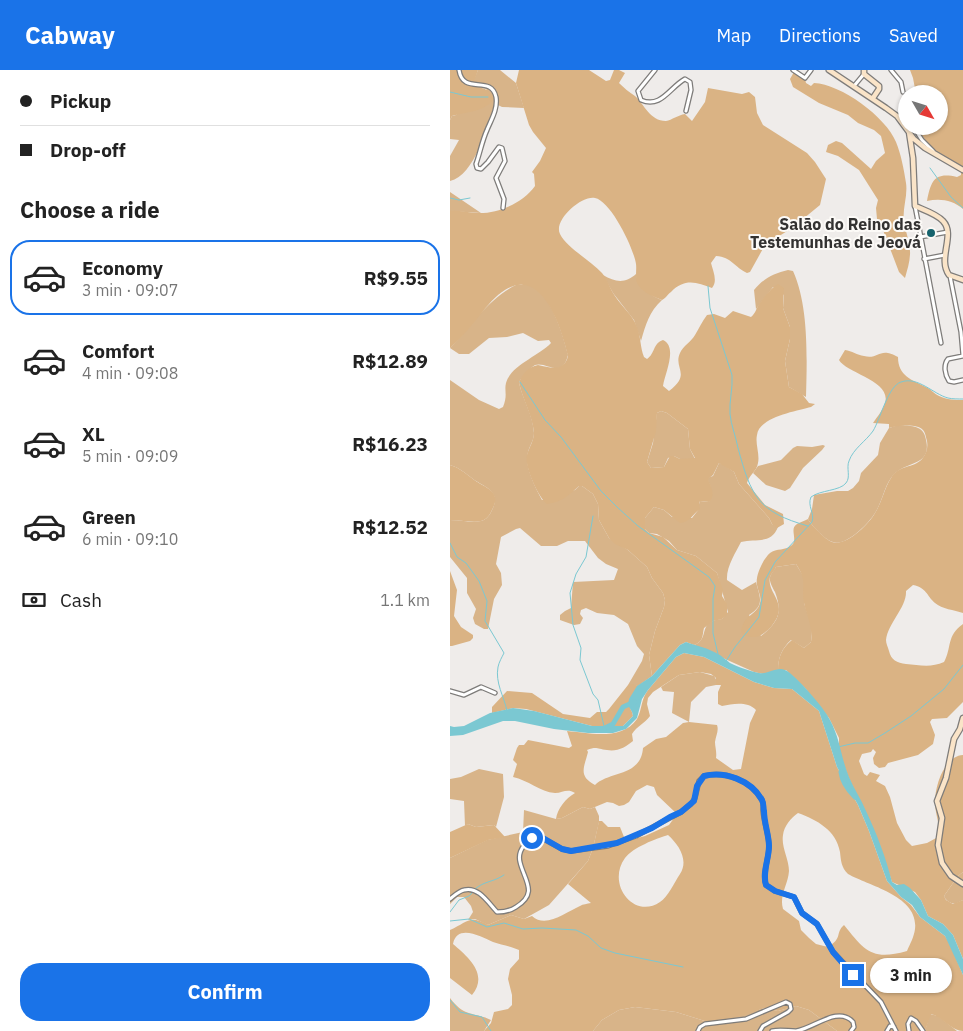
<!DOCTYPE html>
<meta charset="utf-8">
<style>
:root{--surface:#fff;--page:#f2f2f2;--text:#222;--muted:#767676;--line:#e0e0e0;--accent:#1a73e8}
body{margin:0;font-family:"IBM Plex Sans",sans-serif;background:var(--page);color:var(--text);height:100vh;display:flex;flex-direction:column;font-size:19px;white-space:nowrap}
*{box-sizing:border-box;margin:0}
p{font-size:16px;color:var(--muted)}
.icon{flex:none;width:28px;height:28px;fill:none;stroke:currentColor;stroke-width:2;stroke-linecap:round;stroke-linejoin:round}
.map{position:relative;flex:1;overflow:hidden}
.panel{display:flex;flex-direction:column;background:var(--surface);width:450px}
.panel>*{flex:none}
.guide{display:grid;align-content:center;height:110px;padding:0 20px;background:var(--surface)}
.needle{width:32px;rotate:129deg}
.fabs{position:absolute;left:448px;top:15px;display:grid;gap:10px}
.fabs a{display:grid;place-items:center;width:50px;height:50px;border-radius:50%;background:var(--surface);box-shadow:0 1px 4px #0004;font-size:25px}
.end{position:absolute;width:22px;height:22px;margin:-11px;border:6px solid #1a73e8;background:#fff;box-shadow:0 0 0 2px #fff}
.from{border-radius:50%}
.bubble{position:absolute;height:35px;border-radius:18px;background:var(--surface);box-shadow:0 1px 4px #0004;font-size:16px;font-weight:800;line-height:35px;text-align:center}
.guide b{display:flex;align-items:center;gap:18px;height:48px;font-size:19px}
.guide b+b{border-top:1px solid var(--line)}
.guide i{width:12px;height:12px;background:var(--text)}
ul{padding:0;list-style:none}
li{display:flex;align-items:center;gap:15px;height:75px;margin:0 10px 8px;padding:0 10px;border:2px solid transparent;border-radius:20px}
li div{flex:1}
li b{display:block;font-size:19px}
li em{font-style:normal;font-weight:800}
li.selected{border-color:var(--accent)}
li>.icon{width:45px;height:45px;stroke-width:1.5}
h2{padding:0 20px;font-size:22px;line-height:60px}
.pay{display:flex;align-items:center;gap:12px;height:55px;padding:0 20px;font-size:19px}
.pay p{margin-inline-start:auto}
.button{display:flex;gap:10px;margin-top:auto;padding:10px 20px}
.button a{flex:1;height:58px;border-radius:20px;background:var(--accent);color:#fff;font-size:20px;font-weight:800;line-height:58px;text-align:center}
header{display:flex;align-items:center;gap:30px;box-sizing:border-box;height:70px;padding:0 25px;background:var(--accent);color:#fff}
header strong{font-size:24px}
nav{display:flex;gap:28px;margin-inline-start:auto;font-size:18px}
main{display:flex;flex:1;min-height:0}
.map>svg:first-child{display:block}
.green{fill:#d8b489}
.forest{fill:#dab384;fill-rule:evenodd}
.water{fill:#7bc8d2}
.lines{fill:none;stroke-linecap:round;stroke-linejoin:round}
.stream{stroke:#7bc8d2;stroke-width:1}
.river{stroke:#7bc8d2;stroke-width:5}
.street-casing{stroke:#7e7c7a;stroke-width:5.5}
.secondary-casing{stroke:#7e7c7a;stroke-width:7}
.street{stroke:#fff;stroke-width:3}
.secondary{stroke:#fae4c8;stroke-width:4.5}
.route{stroke:#1a73e8;stroke-width:6}
.poi-dot{fill:#16636d;stroke:#fcfaf7;stroke-width:2}
.labels{text-anchor:middle;stroke-width:4;stroke-linejoin:round;paint-order:stroke}
.poi-label{font-size:16px;font-weight:bold;fill:#333231;stroke:#fcfaf7;text-anchor:end}
</style>
<header>
<strong>Cabway</strong>
<nav><a>Map</a><a>Directions</a><a>Saved</a></nav>
</header>
<main>
<section class="panel">
<div class="guide">
<b><i class="from"></i>Pickup</b>
<b><i></i>Drop-off</b>
</div>
<h2>Choose a ride</h2>
<ul>
<li class="selected"><svg class="icon" aria-label="car" viewBox="0 0 24 24"><path d="M5 17H2v-5l4-1 3-4h7l3 4 3 1v5h-3M9 17h6M6 11h13"/><circle cx="7" cy="17" r="2"/><circle cx="17" cy="17" r="2"/></svg><div><b>Economy</b><p>3 min · 09:07</p></div><em>R$9.55</em></li>
<li><svg class="icon" aria-label="car" viewBox="0 0 24 24"><path d="M5 17H2v-5l4-1 3-4h7l3 4 3 1v5h-3M9 17h6M6 11h13"/><circle cx="7" cy="17" r="2"/><circle cx="17" cy="17" r="2"/></svg><div><b>Comfort</b><p>4 min · 09:08</p></div><em>R$12.89</em></li>
<li><svg class="icon" aria-label="car" viewBox="0 0 24 24"><path d="M5 17H2v-5l4-1 3-4h7l3 4 3 1v5h-3M9 17h6M6 11h13"/><circle cx="7" cy="17" r="2"/><circle cx="17" cy="17" r="2"/></svg><div><b>XL</b><p>5 min · 09:09</p></div><em>R$16.23</em></li>
<li><svg class="icon" aria-label="car" viewBox="0 0 24 24"><path d="M5 17H2v-5l4-1 3-4h7l3 4 3 1v5h-3M9 17h6M6 11h13"/><circle cx="7" cy="17" r="2"/><circle cx="17" cy="17" r="2"/></svg><div><b>Green</b><p>6 min · 09:10</p></div><em>R$12.52</em></li>
</ul>
<div class="pay"><svg class="icon" aria-label="cash" viewBox="0 0 24 24"><path d="M3 7h18v10H3z"/><circle cx="12" cy="12" r="2"/></svg>Cash<p>1.1 km</p></div>
<div class="button"><a>Confirm</a></div>
</section>
<div class="map">
<svg width="513" height="961" viewBox="0 0 513 961">
<rect width="100%" height="100%" fill="#efecea"/>
<path class="green" d="M 28,0 L 50,0 L 66,13 L 74,38 L 52,37 L 46,34 C 37,57 25,105 0,111 L 0,86 L 9,70 L 0,69 L 0,50 L 2,46 L 6,45 L 37,19 L 28,17 L 23,12 Z
M 0,122 L 31,143 L 0,141 Z
M 338,200 L 343,201 C 359,236 357,289 356,327 L 339,317 L 335,291 L 340,269 L 340,257 L 333,238 L 334,225 L 323,217 L 306,239 L 304,220 C 313,209 324,203 338,200 Z
M 186,204 C 187,216 201,226 212,230 C 199,242 196,254 191,271 L 184,250 L 163,223 L 153,205 C 165,212 175,214 186,204 Z
M 66,215 C 71,215 78,214 82,216 C 102,226 113,266 118,285 C 112,310 97,291 85,295 C 82,297 78,301 76,303 C 73,307 70,309 69,313 C 73,330 83,345 84,363 C 84,370 80,375 78,382 C 74,396 85,417 92,430 L 125,420 L 129,416 L 132,416 L 143,424 L 148,434 L 149,450 L 159,468 L 178,480 L 197,497 L 202,508 L 213,523 L 215,530 L 214,537 L 205,561 L 199,585 L 202,606 L 188,616 L 178,615 L 192,591 L 194,584 L 187,576 L 178,554 L 164,545 L 147,543 L 136,538 L 131,540 L 130,544 L 133,548 L 130,554 L 124,555 L 110,550 L 110,545 L 115,541 L 121,538 L 123,512 L 164,510 L 168,499 L 156,494 L 148,488 L 135,471 L 118,471 L 107,476 L 91,476 L 70,458 L 66,459 L 51,467 L 46,494 L 51,503 L 52,515 L 44,529 L 38,559 L 34,559 L 25,554 L 23,548 L 26,539 L 17,523 L 17,508 L 0,487 L 0,450 C 10,450 22,453 31,451 C 36,450 40,445 42,440 C 52,421 34,417 23,409 C 15,403 10,398 0,395 L 0,310 L 29,330 L 49,339 L 53,337 C 58,325 54,321 56,313 C 61,295 89,286 101,273 L 99,270 L 88,271 L 73,263 L 57,267 L 39,268 L 19,284 L 9,284 L 0,278 C 21,256 39,228 66,215 Z
M 211,341 L 217,343 L 238,359 L 240,379 L 245,389 L 230,389 L 224,386 L 218,388 L 214,397 L 201,398 L 197,392 L 203,373 L 207,343 Z
M 449,355 C 459,356 472,355 475,366 C 485,399 453,389 441,408 C 434,418 432,432 425,443 C 419,453 396,477 383,472 C 375,470 362,456 358,449 L 362,439 L 364,425 L 387,421 L 398,421 L 403,418 L 409,411 L 411,403 L 428,385 L 430,373 L 439,358 Z
M 373,375 L 375,376 L 372,380 L 353,398 L 340,418 L 335,421 L 316,415 L 303,403 L 308,396 L 331,390 L 343,378 L 347,376 L 362,377 Z
M 269,393 L 273,394 L 284,402 L 289,414 L 319,448 L 322,454 L 328,457 C 321,475 305,468 291,472 C 286,482 276,497 277,510 L 292,520 L 306,512 C 310,528 315,535 299,545 L 311,566 C 328,552 333,543 325,522 C 323,518 319,512 320,507 C 321,504 324,500 326,497 L 346,494 L 352,504 L 355,511 L 354,533 L 362,557 L 361,572 L 354,578 L 341,570 C 332,578 328,588 328,600 L 313,604 L 304,602 L 244,575 C 261,569 246,551 272,549 L 278,542 L 267,503 L 246,486 L 227,480 L 219,471 L 207,464 L 199,463 L 195,459 L 195,448 L 204,437 L 214,440 L 222,447 L 242,448 L 249,439 L 249,434 L 250,431 L 259,432 L 261,418 L 257,408 L 263,406 Z
M 250,602 L 264,606 L 267,611 L 266,615 L 256,617 L 241,632 L 239,652 L 222,643 L 224,622 L 213,621 L 211,617 L 229,605 Z
M 29,699 L 53,704 L 54,727 L 46,757 L 44,755 L 26,757 L 18,754 L 15,756 L 14,731 L 0,729 L 0,709 L 11,707 Z
M 133,737 L 140,739 L 145,737 L 149,746 L 149,752 L 143,778 L 138,791 L 99,835 L 74,849 L 61,845 L 38,855 L 25,849 L 18,850 L 23,842 L 21,836 L 14,827 L 7,827 L 0,834 L 0,788 L 37,770 L 73,762 L 74,740 L 106,749 L 112,748 Z
M 513,802 L 513,830 L 505,834 C 500,833 496,831 494,826 L 508,806 Z
M 0,928 C 15,948 22,941 41,950 L 34,961 L 0,961 Z
M 346,936 L 359,940 L 387,961 L 143,961 L 152,950 L 169,940 L 185,937 L 226,942 L 258,952 L 316,938 L 328,941 Z
M 480,944 L 488,946 L 507,961 L 475,961 Z"/>
<path class="forest" d="M 0,0 L 28,0 L 24,12 C 30,21 43,17 43,30 C 34,42 15,42 2,46 L 0,50 Z
M 69,0 L 139,0 L 156,11 L 160,10 L 164,0 L 169,0 L 175,3 L 169,13 C 174,18 179,22 185,26 C 194,34 200,51 216,51 C 222,50 228,45 235,44 L 242,51 L 255,32 L 258,18 L 292,24 L 299,22 L 305,27 L 307,43 L 313,55 L 357,83 L 365,92 L 376,109 L 370,135 L 342,158 L 315,175 L 300,202 L 297,203 C 284,197 282,187 266,186 L 261,193 C 263,201 268,211 262,218 C 247,212 234,208 221,222 C 217,225 217,227 212,230 C 204,227 194,223 189,216 C 184,210 187,201 186,194 C 184,179 161,131 145,128 C 132,125 103,150 110,164 C 117,178 140,190 152,203 C 158,210 160,219 165,226 C 172,237 183,245 187,257 C 191,267 190,277 194,287 L 197,289 C 205,284 203,273 213,270 C 228,277 215,303 213,316 L 219,321 C 242,304 223,298 230,283 C 233,276 241,272 245,265 C 249,258 252,252 257,245 L 264,244 L 275,248 L 283,241 L 301,247 C 306,243 306,238 310,233 C 314,227 321,218 328,214 L 334,218 L 333,238 L 340,257 L 340,269 L 335,291 L 339,317 L 352,324 L 359,333 L 365,334 L 361,337 C 347,341 309,347 307,365 C 305,374 310,384 308,393 C 307,401 299,405 297,413 L 315,435 L 333,444 L 334,454 L 327,458 L 322,454 L 319,448 L 289,414 L 284,402 L 269,393 L 263,405 L 258,409 C 261,417 266,425 259,432 L 250,431 L 249,434 L 250,439 C 242,445 240,452 230,453 L 214,440 L 204,437 L 195,448 L 195,459 L 199,463 L 213,467 L 227,480 L 246,486 L 267,503 L 273,520 L 272,526 L 277,534 L 277,545 L 272,549 L 263,551 L 254,558 C 252,566 254,571 244,575 L 236,572 L 230,575 L 202,606 L 199,585 L 205,561 L 214,537 L 215,530 L 213,523 L 202,508 L 197,497 L 178,480 L 165,474 L 159,468 L 149,450 L 148,434 L 143,424 L 132,416 L 129,416 C 118,426 112,432 97,434 C 88,427 74,396 77,385 C 79,377 84,371 84,362 C 82,345 73,330 69,313 C 72,304 78,297 88,295 C 101,298 114,302 118,286 C 111,258 92,193 52,222 C 42,229 34,240 26,250 C 18,260 9,269 0,278 L 0,141 C 9,140 18,143 27,143 C 48,144 73,133 85,116 L 84,104 L 82,102 L 90,91 L 96,78 L 83,62 L 79,55 L 66,13 ZM 211,341 L 217,343 L 238,359 L 240,379 L 245,388 L 230,389 L 224,386 L 220,386 L 214,397 L 201,398 L 197,392 L 206,361 L 207,343 Z
M 460,0 L 513,0 L 513,101 C 491,86 480,80 466,56 L 489,56 L 489,24 L 466,24 L 463,8 Z
M 344,2 L 355,9 L 356,13 L 361,16 L 364,13 C 391,14 436,47 446,72 C 451,84 454,100 456,113 C 458,126 452,139 454,152 C 455,159 458,167 459,174 C 462,186 458,197 455,208 L 449,202 L 433,160 L 427,149 L 426,138 L 428,130 L 409,100 L 388,86 L 376,82 L 378,75 L 386,71 L 392,73 L 421,99 L 426,91 L 435,83 L 431,66 L 424,60 L 408,53 L 398,45 L 369,33 L 343,17 L 340,9 Z
M 511,103 L 513,103 L 513,139 C 503,130 490,128 477,131 C 481,110 485,102 507,107 L 511,105 Z
M 395,280 C 402,281 407,285 414,286 C 429,290 429,276 448,287 C 448,306 462,310 476,317 C 481,319 484,324 489,326 C 497,330 505,330 513,330 L 513,543 C 504,540 492,539 485,533 C 476,525 477,518 463,515 L 456,521 C 457,537 438,553 436,570 C 436,574 438,577 439,581 C 441,590 447,593 456,594 C 469,595 481,598 494,592 C 502,578 496,566 513,554 L 513,632 L 497,648 L 482,649 L 480,652 L 485,665 L 483,674 L 468,685 L 438,693 L 435,697 L 429,698 L 424,694 L 423,688 L 426,682 L 423,679 L 421,682 L 412,684 L 409,691 L 414,704 L 417,706 L 420,702 L 430,705 L 426,711 L 435,716 L 440,727 L 447,753 L 456,770 L 462,776 L 477,773 L 488,767 C 491,755 485,745 485,732 C 485,716 494,686 513,685 L 513,802 L 508,806 L 494,826 L 496,830 L 503,834 L 513,830 L 513,889 L 503,865 L 493,854 L 478,846 L 471,830 L 465,822 L 442,812 L 430,776 L 398,706 L 389,681 L 389,668 L 379,648 L 355,618 L 336,600 L 328,600 C 328,587 332,578 342,570 L 354,578 L 361,572 C 363,557 357,547 354,533 C 351,515 358,512 346,494 L 326,497 C 325,500 321,504 320,507 C 316,524 342,533 320,558 C 316,562 310,567 304,567 C 298,567 294,566 291,561 C 294,544 307,545 310,533 C 312,528 308,521 307,515 C 305,506 313,489 320,483 C 326,478 336,481 342,475 C 348,469 339,459 347,454 C 350,452 355,451 358,449 C 362,456 375,469 382,472 C 396,477 419,454 425,443 C 432,432 434,419 441,408 C 449,394 463,399 472,389 C 477,383 478,377 477,371 C 476,367 475,362 473,360 C 466,353 447,356 439,358 L 439,354 L 423,353 C 427,347 433,340 435,333 C 442,311 396,303 389,290 Z
M 0,395 C 10,398 15,403 23,409 C 34,418 53,420 42,440 C 40,445 36,450 31,451 C 23,453 9,450 0,450 Z
M 0,501 L 7,520 L 4,546 L 11,557 L 23,565 L 23,568 L 20,571 L 2,576 L 0,576 Z
M 234,583 L 254,587 L 304,612 L 324,618 L 342,619 L 369,641 L 387,697 L 408,735 L 419,761 L 437,811 L 451,827 L 461,835 L 470,847 L 495,866 L 500,874 L 513,905 L 513,961 C 501,961 493,947 481,944 L 475,961 L 387,961 L 359,940 L 346,936 L 328,941 L 315,938 L 288,947 L 258,952 L 226,942 L 185,937 L 169,940 L 152,950 L 143,961 L 34,961 L 41,953 L 44,942 L 58,939 L 62,935 L 62,925 L 58,909 L 60,899 L 69,889 L 69,880 C 61,876 51,875 43,872 C 32,867 7,853 3,874 C 18,887 39,904 22,925 L 0,908 L 0,860 C 17,853 19,844 38,855 L 61,845 L 74,849 L 82,846 C 96,859 116,842 130,836 C 133,834 137,834 141,833 L 118,814 L 138,791 L 143,778 L 149,751 L 152,751 L 158,757 L 170,757 L 174,767 L 177,771 L 195,766 L 219,755 L 227,744 L 207,725 L 204,717 L 197,715 L 186,721 L 179,732 L 174,735 L 169,736 L 163,733 L 157,732 L 140,739 L 133,737 L 112,748 L 106,749 C 107,739 116,728 125,723 C 117,718 113,723 105,723 C 90,722 78,710 63,707 L 67,694 L 63,690 L 67,678 L 69,675 L 74,675 L 78,670 L 119,678 L 122,676 L 117,661 C 139,663 172,671 187,649 C 192,640 191,629 198,620 L 226,587 ZM 250,602 L 261,604 L 266,608 L 266,615 L 271,615 L 268,622 L 268,634 L 272,636 C 283,634 297,631 306,640 L 300,653 L 291,699 L 283,700 L 266,688 C 267,682 265,677 265,672 C 266,665 269,661 267,655 L 239,652 L 233,653 L 216,667 L 206,669 L 193,678 C 191,707 159,701 145,715 C 128,706 134,698 138,682 L 137,680 C 147,676 147,679 157,680 C 167,682 176,677 183,671 L 182,664 C 187,656 195,653 200,646 L 197,634 L 198,628 L 203,622 L 229,605 ZM 348,743 C 367,750 386,760 390,782 C 391,791 391,797 398,804 C 419,816 469,826 465,859 C 464,867 460,874 457,881 C 422,891 415,881 394,855 C 385,863 393,868 378,877 L 366,874 L 359,868 L 351,860 L 349,851 L 333,839 C 329,825 338,815 339,801 C 339,789 331,777 333,765 C 334,756 341,748 348,743 ZM 218,765 C 229,775 239,790 230,804 C 224,813 218,827 210,832 C 184,850 156,814 175,788 C 182,778 207,768 218,765 Z
M 183,614 L 188,616 L 180,638 L 182,642 L 183,646 L 173,656 L 142,656 L 76,639 L 63,638 L 42,643 L 42,637 L 57,621 L 82,623 L 113,644 L 140,648 L 147,642 L 156,642 L 159,639 L 178,615 Z
M 18,754 L 26,757 L 44,755 L 55,767 L 38,770 L 0,788 L 0,762 Z"/>
<path class="water" d="M 236,572 C 247,576 258,578 268,584 C 272,586 276,590 280,593 C 288,597 300,601 309,603 C 317,605 327,596 335,600 C 345,604 375,639 380,650 C 390,668 391,688 399,707 C 404,719 411,729 416,741 C 427,764 436,788 442,812 L 447,815 L 454,814 L 460,818 L 471,830 L 478,846 L 493,854 L 503,865 L 513,889 L 513,905 L 495,866 L 470,847 L 462,835 L 451,827 L 437,811 L 419,761 L 408,735 L 387,697 L 369,641 L 342,619 L 324,618 L 304,612 L 254,587 L 234,583 L 226,587 L 198,620 L 192,629 L 187,648 L 176,659 L 163,663 L 138,663 L 104,659 L 65,651 L 53,651 L 13,665 L 0,666 L 0,656 L 4,657 L 14,656 L 40,643 L 63,638 L 84,641 L 142,656 L 173,656 L 183,646 L 182,642 L 178,635 L 179,629 L 187,616 L 202,606 L 230,575 Z"/>
<g class="lines">
<path class="stream" d="M 0,22 L 21,27 L 38,27
M 480,98 L 501,127 L 513,138
M 0,128 L 9,130 L 20,128
M 258,216 L 260,238 L 282,305 C 283,319 279,331 280,344 C 281,355 286,367 288,378 C 301,426 308,442 358,456
M 70,312 L 95,350 L 111,367 L 151,421 L 167,437 L 188,456 L 259,507 L 265,516 L 263,529 L 263,563 L 268,584
M 143,446 L 136,487 L 126,504 L 120,523 L 123,555 L 131,578 L 130,590 L 143,624 L 148,630 L 154,656
M 0,473 L 7,487 L 16,493 L 29,511 L 37,531 L 35,551 L 54,583 C 52,587 49,592 48,597 C 45,613 54,626 57,641
M 276,591 L 285,577 L 309,547 L 315,510 L 325,492 L 362,452 C 365,443 357,436 361,427 C 370,420 390,421 396,413 C 401,407 396,398 399,391 C 403,379 416,371 423,361 C 430,350 438,316 451,312 C 468,306 483,324 498,328 C 502,329 508,329 513,329
M 388,677 L 405,673 L 418,673 L 435,663 L 461,646 L 494,619 L 513,595
M 25,819 C 34,811 44,812 54,805
M 0,842 L 9,830 L 19,826 L 22,823
M 0,851 L 19,849 L 37,857 L 54,853 L 73,859 L 92,858 L 126,860 L 138,866 L 151,878 L 165,883 L 233,897
M 0,930 L 10,942 L 32,947 L 41,961"/>
<path class="river" d="M 155,658 L 163,654 L 173,637 L 184,632
M 391,702 C 392,711 398,720 405,727"/>
<g class="street-casing">
<path id="street" d="M 9,0 C 13,26 41,4 46,27 C 48,39 41,50 37,60 C 32,71 30,83 26,94 L 27,98 L 31,99 L 38,92 L 49,77 L 52,78 L 55,91 L 46,108 L 54,129 L 53,138
M 205,0 L 188,21 L 191,30 C 211,39 220,17 235,9 L 240,12 L 241,20 L 236,41
M 343,0 L 355,8 L 361,0
M 441,0 L 451,12 L 453,22
M 404,16 L 414,4
M 455,40 L 456,43
M 463,56 L 472,70 L 483,81
M 465,136 L 491,273
M 470,167 L 498,162
M 474,189 L 495,185
M 500,206 L 511,262 L 513,285
M 513,286 L 498,289 C 493,295 495,305 499,311 L 504,312 L 513,310
M 0,621 L 14,625 L 31,617 L 45,623
M 0,829 C 4,826 9,821 14,820 C 29,816 39,834 47,842 C 54,842 60,841 66,837 C 89,823 74,810 70,792 C 67,780 78,767 90,767 L 112,779 L 121,781 L 158,776 L 186,766 L 231,742 L 241,734 L 245,728 L 249,711 L 254,706 C 276,701 300,710 312,730 C 314,734 313,737 313,741 C 314,753 319,765 319,776 C 319,789 312,803 316,815 L 325,821 L 344,827 L 352,843 L 367,854 L 383,882 L 431,932 L 446,961
M 248,961 L 250,957 L 255,954 L 296,949 L 336,932 L 340,934 L 341,939 L 338,942 L 313,956 L 310,961
M 322,961 C 330,959 338,961 346,961 C 363,959 388,935 403,952 L 404,957 L 401,961
M 437,961 L 440,956 L 444,957
M 459,961 L 458,954 L 461,948 L 466,951 L 473,961"/>
</g>
<g class="secondary-casing">
<path id="secondary" d="M 379,0 L 436,38 L 447,46 L 464,69 L 475,78 L 513,100
M 414,0 L 414,4 L 429,16 L 429,19 L 423,28
M 459,62 L 463,88 L 465,136 C 474,140 487,144 493,151 C 506,165 487,188 499,205 L 513,210
M 513,648 L 510,659 L 504,669 L 496,708 L 487,731 L 492,748 L 488,775 L 492,793 L 501,806 L 513,814"/>
</g>
<use href="#street" class="street"/>
<use href="#secondary" class="secondary"/>
</g>
<g class="lines">
<path class="route" d="M 82,768 L 93,768 L 112,779 L 121,781 L 167,773 L 202,758 L 220,747 L 231,742 L 244,731 L 247,716 L 254,706 C 275,701 301,710 312,730 C 314,734 313,737 314,741 C 314,753 319,765 319,776 C 319,789 312,803 316,815 L 325,821 L 344,827 L 352,843 L 367,854 L 383,882 L 403,905"/>
</g>
<circle class="poi-dot" cx="481" cy="163" r="5"/>
<g class="labels">
<g class="poi-label">
<text x="471" y="160">Salão do Reino das<tspan x="471" dy="18">Testemunhas de Jeová</tspan></text>
</g>
</g>
</svg>
<div class="fabs">
<a><svg class="needle" viewBox="-14 -14 28 28"><path d="M0-13l5 13h-10z" fill="#e53935"/><path d="M0 13l5-13h-10z" fill="#767676"/></svg></a>
</div>
<i class="end from" style="left:82px;top:768px"></i>
<i class="end" style="left:403px;top:905px"></i>
<div class="bubble" style="left:420px;top:888px;width:82px">3 min</div>
</div>
</main>
